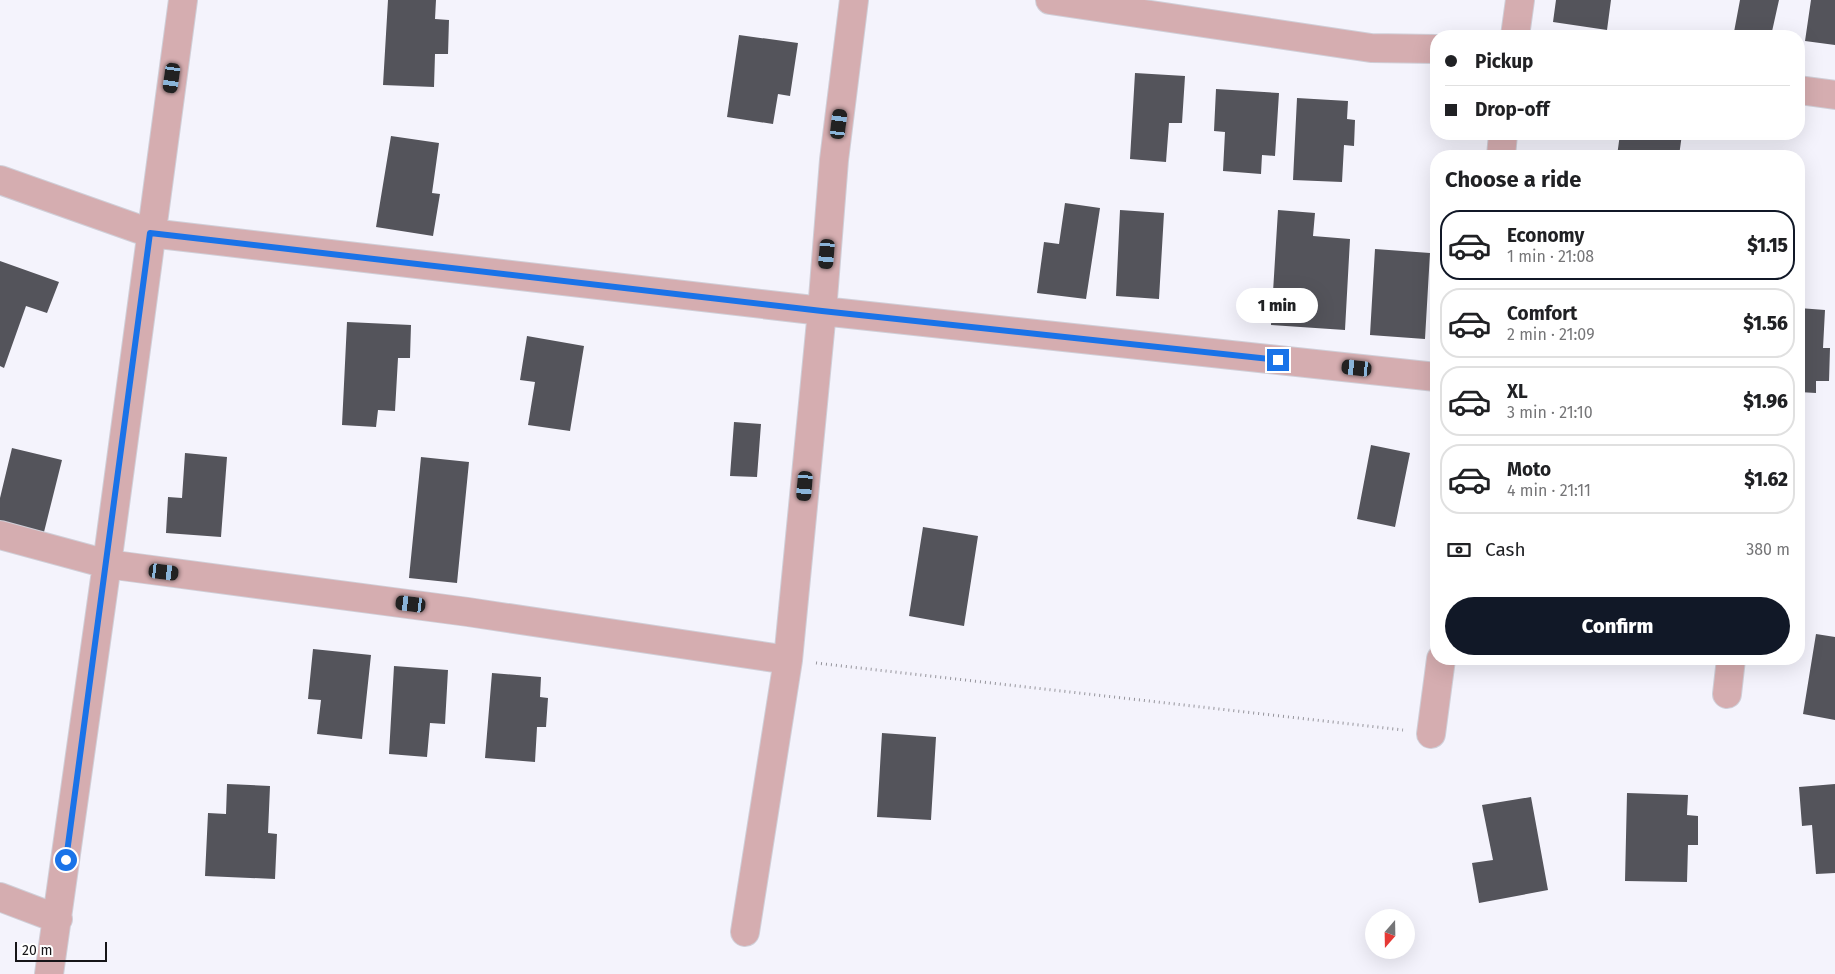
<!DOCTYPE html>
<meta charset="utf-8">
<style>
:root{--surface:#fff;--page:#f6f6f6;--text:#202124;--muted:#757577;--line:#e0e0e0;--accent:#111827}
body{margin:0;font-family:"Fira Sans",sans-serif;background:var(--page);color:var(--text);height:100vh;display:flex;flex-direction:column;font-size:19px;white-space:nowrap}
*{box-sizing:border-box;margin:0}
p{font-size:16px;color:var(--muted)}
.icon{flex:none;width:28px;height:28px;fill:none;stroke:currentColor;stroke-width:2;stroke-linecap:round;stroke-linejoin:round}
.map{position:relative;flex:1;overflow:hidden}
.drawer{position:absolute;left:1430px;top:150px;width:375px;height:515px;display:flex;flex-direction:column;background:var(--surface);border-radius:20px;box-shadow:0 5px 20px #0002}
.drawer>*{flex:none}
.hud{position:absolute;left:1430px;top:30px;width:375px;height:110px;border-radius:20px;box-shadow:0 5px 20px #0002;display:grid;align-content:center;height:110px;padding:0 15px;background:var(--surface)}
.needle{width:32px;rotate:200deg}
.tools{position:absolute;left:1365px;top:909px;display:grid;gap:10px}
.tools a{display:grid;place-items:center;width:50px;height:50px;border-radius:50%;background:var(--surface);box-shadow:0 5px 20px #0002;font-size:25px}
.scale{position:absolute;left:15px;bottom:12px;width:92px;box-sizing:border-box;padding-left:5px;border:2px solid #161518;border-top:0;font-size:14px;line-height:18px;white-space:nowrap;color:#161518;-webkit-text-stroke:4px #fff;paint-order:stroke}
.end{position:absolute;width:22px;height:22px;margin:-11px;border:6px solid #1a73e8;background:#fff;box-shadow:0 0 0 2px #fff}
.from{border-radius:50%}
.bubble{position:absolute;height:35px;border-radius:18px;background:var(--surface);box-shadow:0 5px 20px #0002;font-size:16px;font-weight:800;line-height:35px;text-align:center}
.car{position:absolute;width:15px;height:30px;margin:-15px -8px;border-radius:6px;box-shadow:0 0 4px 1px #0007;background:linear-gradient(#222 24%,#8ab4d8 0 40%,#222 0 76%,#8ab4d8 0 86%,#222 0)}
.hud b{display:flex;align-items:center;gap:18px;height:48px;font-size:19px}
.hud b+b{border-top:1px solid var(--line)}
.hud i{width:12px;height:12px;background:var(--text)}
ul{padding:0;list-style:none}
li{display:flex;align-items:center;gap:15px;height:70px;margin:0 10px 8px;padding:0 5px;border:2px solid var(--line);border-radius:20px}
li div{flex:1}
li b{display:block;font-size:19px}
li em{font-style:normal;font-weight:800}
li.active{border-color:var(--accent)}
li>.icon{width:45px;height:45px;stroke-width:1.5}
h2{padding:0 15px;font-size:22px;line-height:60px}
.pay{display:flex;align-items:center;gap:12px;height:55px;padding:0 15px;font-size:19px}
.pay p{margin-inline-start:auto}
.primary-button{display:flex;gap:10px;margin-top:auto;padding:10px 15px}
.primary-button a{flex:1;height:58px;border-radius:30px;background:var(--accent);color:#fff;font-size:20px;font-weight:800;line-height:58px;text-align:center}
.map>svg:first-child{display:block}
.building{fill:#54545b}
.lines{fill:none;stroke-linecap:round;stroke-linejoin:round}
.minor-casing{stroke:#d0cfd8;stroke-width:30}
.path{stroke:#95949b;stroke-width:3;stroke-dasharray:1 4;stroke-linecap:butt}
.minor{stroke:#d5adb0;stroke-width:28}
.route{stroke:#1a73e8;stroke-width:6}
</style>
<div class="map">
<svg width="1835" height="974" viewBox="0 0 1835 974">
<rect width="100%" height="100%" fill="#f4f3fc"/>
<path class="building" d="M 388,0 L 436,0 L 435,19 L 449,20 L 448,54 L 435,54 L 434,87 L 383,85 Z
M 1556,0 L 1611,0 L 1607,30 L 1553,22 Z
M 1740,0 L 1779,0 L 1771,36 L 1755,36 L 1734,32 Z
M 1811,0 L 1835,0 L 1835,45 L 1805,41 Z
M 739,35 L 798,43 L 790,96 L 778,94 L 773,124 L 727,117 Z
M 1135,73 L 1185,76 L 1182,123 L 1169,123 L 1166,162 L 1130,159 Z
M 1216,89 L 1279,93 L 1275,156 L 1262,155 L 1261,174 L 1223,171 L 1225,132 L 1214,131 Z
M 1297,98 L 1348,101 L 1347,119 L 1355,120 L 1354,146 L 1344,145 L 1342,182 L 1293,180 Z
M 1620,134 L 1682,134 L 1679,156 L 1617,156 Z
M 391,136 L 439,143 L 432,193 L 440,194 L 433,236 L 376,227 Z
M 1065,203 L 1100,208 L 1086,299 L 1037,293 L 1044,242 L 1059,244 Z
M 1120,210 L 1164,213 L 1159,299 L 1116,296 Z
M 1278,210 L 1315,213 L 1313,236 L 1350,239 L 1345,330 L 1271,325 Z
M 1375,249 L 1430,253 L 1425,339 L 1370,335 Z
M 0,261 L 59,282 L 47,313 L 26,306 L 4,368 L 0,366 Z
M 1799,308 L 1825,310 L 1823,348 L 1830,348 L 1829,381 L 1816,381 L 1816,393 L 1799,392 Z
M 347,322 L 411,325 L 410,358 L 398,358 L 395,411 L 378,410 L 376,427 L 342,425 Z
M 527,336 L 584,346 L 570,431 L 528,425 L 535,382 L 520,380 Z
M 734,422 L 761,424 L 757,477 L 730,476 Z
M 1371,445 L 1410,453 L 1395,527 L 1357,519 Z
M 12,448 L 62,460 L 44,532 L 0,521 L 0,498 Z
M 185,453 L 227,457 L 221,537 L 166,533 L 168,497 L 182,498 Z
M 421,457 L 469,462 L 457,583 L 409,578 Z
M 923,527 L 978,536 L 964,626 L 909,616 Z
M 1816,634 L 1835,637 L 1835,720 L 1803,714 Z
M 313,649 L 371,655 L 362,739 L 317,734 L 321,700 L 308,699 Z
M 394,666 L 448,670 L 445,724 L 430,723 L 427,757 L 389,754 Z
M 492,673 L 541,677 L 540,697 L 548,698 L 546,727 L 537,727 L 535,762 L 485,758 Z
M 882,733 L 936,737 L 931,820 L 877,817 Z
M 227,784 L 270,786 L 268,833 L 277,834 L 275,879 L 205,876 L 208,813 L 226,814 Z
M 1835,784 L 1835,873 L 1816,874 L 1812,825 L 1802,826 L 1799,787 Z
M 1627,793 L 1688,795 L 1687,815 L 1698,816 L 1698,845 L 1688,845 L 1687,882 L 1625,881 Z
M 1531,797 L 1548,890 L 1479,903 L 1472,863 L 1493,860 L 1482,805 Z"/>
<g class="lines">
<g class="minor-casing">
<path id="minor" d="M 1050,0 L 1371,48 L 1436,49
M 1515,36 L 1520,0
M 1799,90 L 1835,95
M 1501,156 L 1503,134
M 0,180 L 150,233 L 822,311 L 1436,377
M 0,535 L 107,564 L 468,612 L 788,660
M 1727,694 L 1731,659
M 1431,734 L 1441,659
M 0,897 L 58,919
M 745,932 L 788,660 L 822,311 L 834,160 L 854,0
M 49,974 L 107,564 L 183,0"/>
</g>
<path class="path" d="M 816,663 L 1403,730"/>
<use href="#minor" class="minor"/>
</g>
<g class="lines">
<path class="route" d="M 66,860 L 150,233 L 822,311 L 1278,360"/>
</g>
</svg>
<div class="tools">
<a><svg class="needle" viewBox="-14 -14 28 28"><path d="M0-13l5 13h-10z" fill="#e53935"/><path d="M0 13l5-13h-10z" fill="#757577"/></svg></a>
</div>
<div class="scale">20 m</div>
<i class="end from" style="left:66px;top:860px"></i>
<i class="end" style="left:1278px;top:360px"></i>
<div class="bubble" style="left:1236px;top:288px;width:82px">1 min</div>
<i class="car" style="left:172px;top:78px;rotate:188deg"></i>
<i class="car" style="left:839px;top:124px;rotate:7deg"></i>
<i class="car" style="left:827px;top:254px;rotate:185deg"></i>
<i class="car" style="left:1357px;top:368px;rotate:276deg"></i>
<i class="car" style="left:805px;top:486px;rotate:185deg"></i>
<i class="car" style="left:164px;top:572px;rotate:97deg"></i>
<i class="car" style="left:411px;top:604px;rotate:277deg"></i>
<div class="hud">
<b><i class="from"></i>Pickup</b>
<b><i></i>Drop-off</b>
</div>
<section class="drawer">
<h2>Choose a ride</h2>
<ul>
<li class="active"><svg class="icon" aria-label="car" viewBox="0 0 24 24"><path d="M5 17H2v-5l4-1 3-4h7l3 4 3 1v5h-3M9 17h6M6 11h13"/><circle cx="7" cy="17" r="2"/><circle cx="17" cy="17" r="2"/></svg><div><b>Economy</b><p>1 min · 21:08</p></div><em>$1.15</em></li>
<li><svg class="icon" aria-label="car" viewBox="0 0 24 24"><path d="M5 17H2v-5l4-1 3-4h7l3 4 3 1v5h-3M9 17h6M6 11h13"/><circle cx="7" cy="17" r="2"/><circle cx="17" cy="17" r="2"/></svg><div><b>Comfort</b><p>2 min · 21:09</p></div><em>$1.56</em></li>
<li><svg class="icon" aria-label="car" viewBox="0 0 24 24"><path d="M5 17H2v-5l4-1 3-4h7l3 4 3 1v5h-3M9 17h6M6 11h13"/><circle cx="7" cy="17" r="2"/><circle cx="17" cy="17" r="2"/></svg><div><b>XL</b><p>3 min · 21:10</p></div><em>$1.96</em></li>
<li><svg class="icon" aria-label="car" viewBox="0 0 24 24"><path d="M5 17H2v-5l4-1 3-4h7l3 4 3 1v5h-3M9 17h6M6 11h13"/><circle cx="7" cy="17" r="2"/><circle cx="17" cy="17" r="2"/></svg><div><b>Moto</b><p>4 min · 21:11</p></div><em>$1.62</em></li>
</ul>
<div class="pay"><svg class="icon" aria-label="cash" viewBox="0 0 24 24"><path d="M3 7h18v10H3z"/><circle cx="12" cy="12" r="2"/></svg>Cash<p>380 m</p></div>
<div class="primary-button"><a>Confirm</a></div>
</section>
</div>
